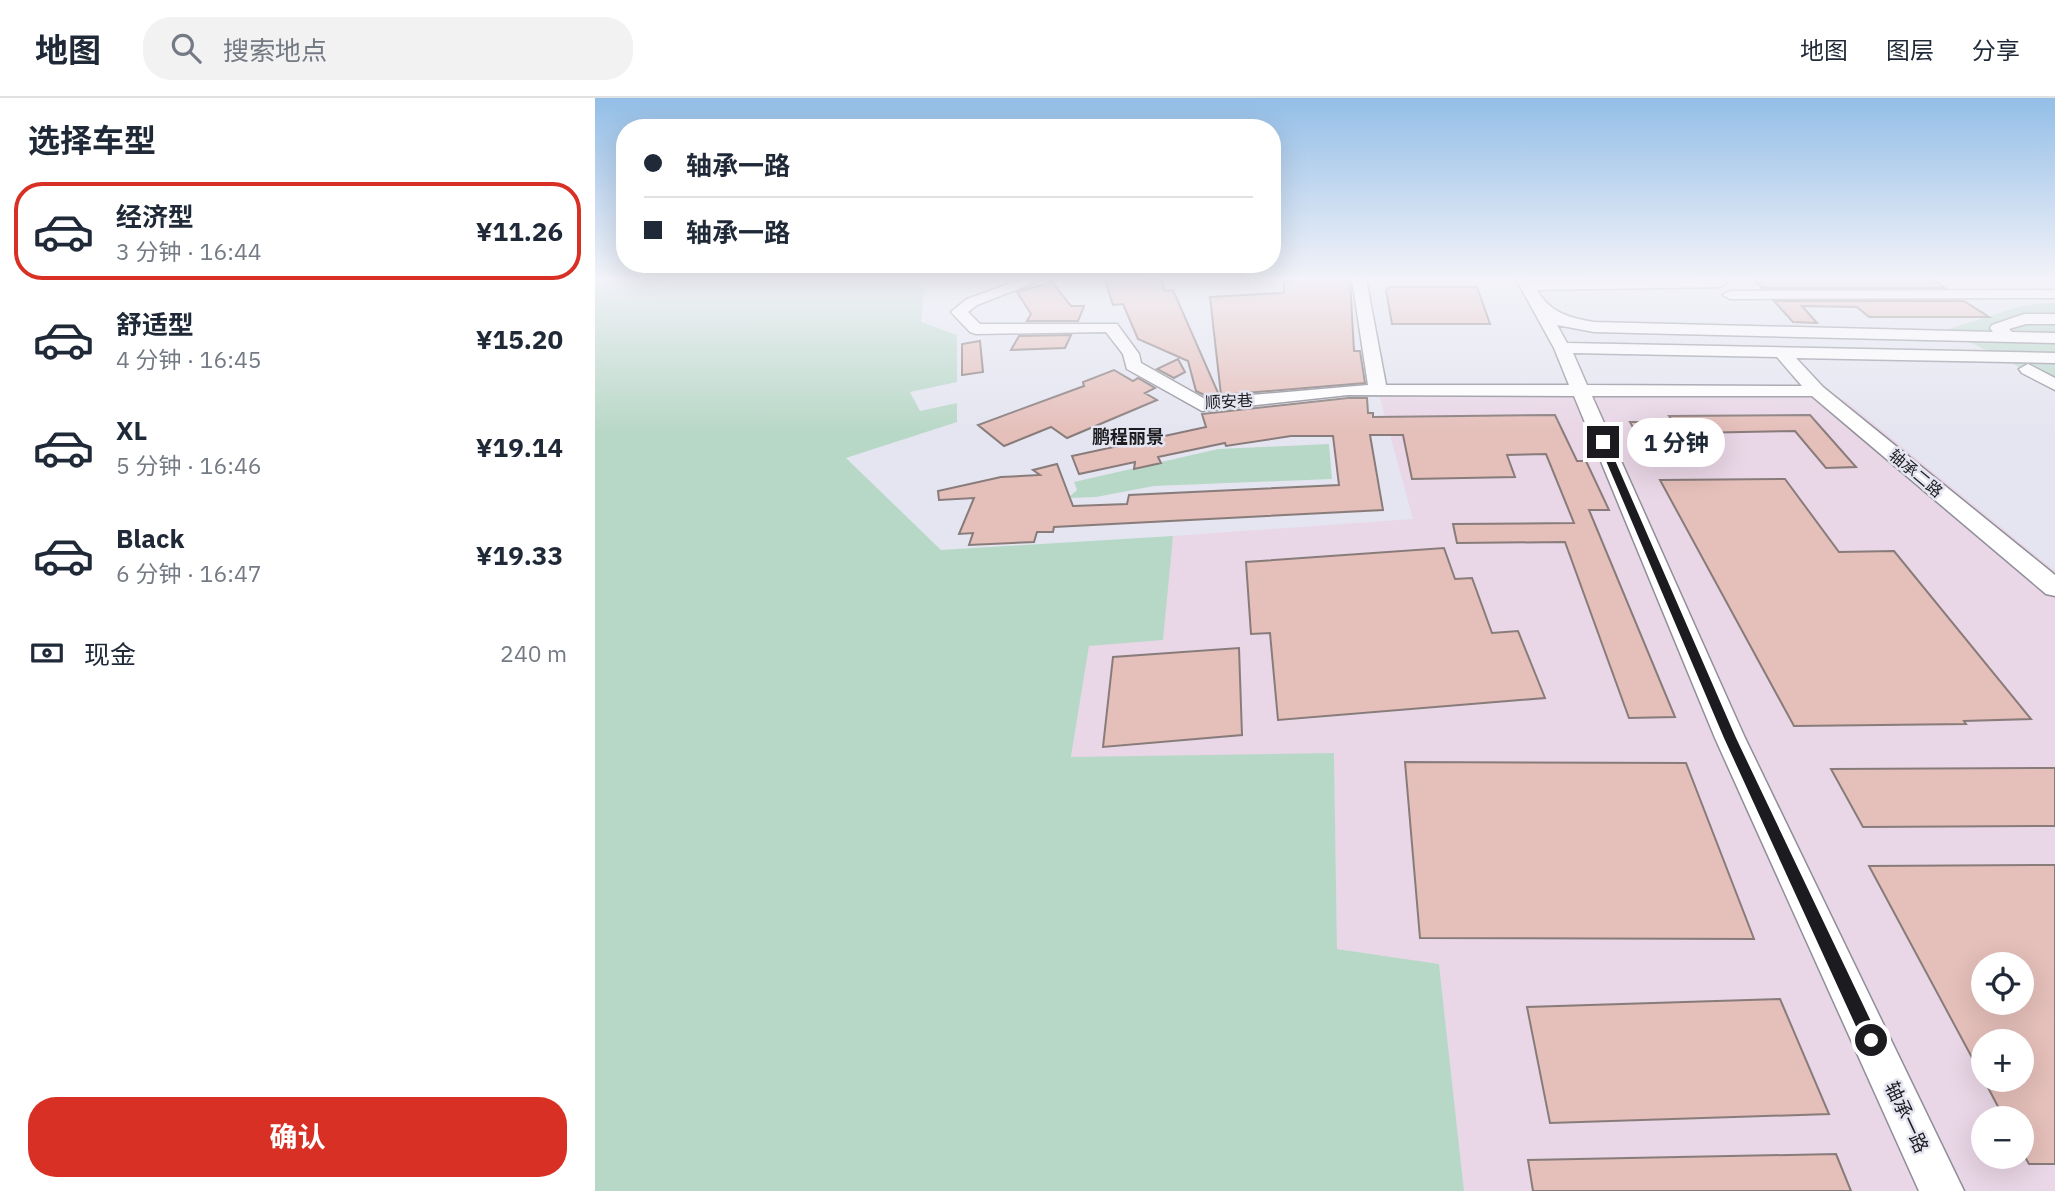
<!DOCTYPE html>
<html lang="zh">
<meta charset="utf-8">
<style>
:root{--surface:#fff;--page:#f2f2f3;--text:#1f2937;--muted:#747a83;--line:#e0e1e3;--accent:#d93025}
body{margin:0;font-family:"IBM Plex Sans","Noto Sans SC",sans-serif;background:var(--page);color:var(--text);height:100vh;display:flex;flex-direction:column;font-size:26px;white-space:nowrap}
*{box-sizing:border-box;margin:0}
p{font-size:23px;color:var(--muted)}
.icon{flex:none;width:38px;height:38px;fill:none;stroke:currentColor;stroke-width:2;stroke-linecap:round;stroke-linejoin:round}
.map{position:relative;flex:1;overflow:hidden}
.sheet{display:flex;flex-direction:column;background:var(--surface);width:595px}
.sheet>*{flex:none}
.guide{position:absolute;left:21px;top:21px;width:665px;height:154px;border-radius:28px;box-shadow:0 7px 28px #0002;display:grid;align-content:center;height:154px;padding:0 28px;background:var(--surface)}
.controls{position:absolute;left:1376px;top:854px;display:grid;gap:14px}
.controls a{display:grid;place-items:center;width:63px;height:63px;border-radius:50%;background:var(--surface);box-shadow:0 7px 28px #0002;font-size:35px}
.end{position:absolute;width:32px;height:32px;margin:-16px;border:9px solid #1c1c20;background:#fff;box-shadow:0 0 0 4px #fff}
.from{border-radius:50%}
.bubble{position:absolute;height:49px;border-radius:24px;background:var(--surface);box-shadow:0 7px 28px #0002;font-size:23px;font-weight:700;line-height:49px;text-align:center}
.guide b{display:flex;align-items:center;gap:24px;height:66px;font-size:26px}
.guide b+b{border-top:2px solid var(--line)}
.guide i{width:18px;height:18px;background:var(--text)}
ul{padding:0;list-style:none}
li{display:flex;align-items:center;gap:21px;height:98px;margin:0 14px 10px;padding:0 14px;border:4px solid transparent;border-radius:28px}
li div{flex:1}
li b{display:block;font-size:26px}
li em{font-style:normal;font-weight:700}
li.selected{border-color:var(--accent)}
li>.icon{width:63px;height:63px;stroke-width:1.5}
h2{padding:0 28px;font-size:32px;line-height:84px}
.pay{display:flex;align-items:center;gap:18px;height:77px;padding:0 28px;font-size:26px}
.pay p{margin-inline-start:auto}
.action{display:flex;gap:14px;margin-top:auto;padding:14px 28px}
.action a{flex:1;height:80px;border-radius:28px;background:var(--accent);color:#fff;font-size:28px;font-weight:700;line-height:80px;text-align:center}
header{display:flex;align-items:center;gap:42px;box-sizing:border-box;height:98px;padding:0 35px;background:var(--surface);border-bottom:2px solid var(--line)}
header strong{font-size:33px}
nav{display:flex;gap:38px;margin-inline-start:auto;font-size:24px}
.search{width:490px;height:63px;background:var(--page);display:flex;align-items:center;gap:18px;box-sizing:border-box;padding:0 24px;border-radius:28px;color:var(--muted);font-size:26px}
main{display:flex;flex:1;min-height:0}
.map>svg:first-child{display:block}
.industrial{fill:#e9d6e6;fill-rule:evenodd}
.green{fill:#b8d8c7}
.building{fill:#e5bfba;stroke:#887c7b;stroke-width:2;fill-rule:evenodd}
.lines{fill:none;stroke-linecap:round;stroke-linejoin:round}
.minor-casing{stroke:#8f8f99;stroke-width:3}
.minor{fill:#fff;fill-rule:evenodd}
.route{fill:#1c1c20}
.labels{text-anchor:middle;stroke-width:5;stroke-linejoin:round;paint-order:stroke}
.far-street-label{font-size:16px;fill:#1c1c20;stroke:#e5e5f1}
.far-neighbourhood-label{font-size:18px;font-weight:bold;fill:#1c1c20;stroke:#e5e5f1}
.street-label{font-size:19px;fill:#1c1c20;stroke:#e5e5f1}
</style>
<header>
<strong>地图</strong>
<div class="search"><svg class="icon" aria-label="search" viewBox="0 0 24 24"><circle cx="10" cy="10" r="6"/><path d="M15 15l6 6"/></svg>搜索地点</div>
<nav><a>地图</a><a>图层</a><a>分享</a></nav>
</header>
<main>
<section class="sheet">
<h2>选择车型</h2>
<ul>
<li class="selected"><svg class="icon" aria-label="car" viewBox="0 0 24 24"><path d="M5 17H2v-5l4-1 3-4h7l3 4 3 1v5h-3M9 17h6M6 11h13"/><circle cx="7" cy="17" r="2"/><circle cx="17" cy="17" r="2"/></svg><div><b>经济型</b><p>3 分钟 · 16:44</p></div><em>¥11.26</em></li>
<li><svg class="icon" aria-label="car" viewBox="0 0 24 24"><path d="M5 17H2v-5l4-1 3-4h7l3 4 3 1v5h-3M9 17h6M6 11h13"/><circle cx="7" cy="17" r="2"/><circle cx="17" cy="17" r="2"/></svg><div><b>舒适型</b><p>4 分钟 · 16:45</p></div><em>¥15.20</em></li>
<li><svg class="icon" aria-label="car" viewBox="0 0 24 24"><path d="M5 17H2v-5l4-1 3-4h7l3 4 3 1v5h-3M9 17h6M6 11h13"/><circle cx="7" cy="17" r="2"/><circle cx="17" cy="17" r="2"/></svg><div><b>XL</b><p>5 分钟 · 16:46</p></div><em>¥19.14</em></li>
<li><svg class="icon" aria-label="car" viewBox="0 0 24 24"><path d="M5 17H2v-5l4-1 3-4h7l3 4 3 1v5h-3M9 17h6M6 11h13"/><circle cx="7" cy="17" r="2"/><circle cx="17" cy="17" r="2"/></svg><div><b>Black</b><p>6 分钟 · 16:47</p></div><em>¥19.33</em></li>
</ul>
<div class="pay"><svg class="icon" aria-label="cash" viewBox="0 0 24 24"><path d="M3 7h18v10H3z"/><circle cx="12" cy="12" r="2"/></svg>现金<p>240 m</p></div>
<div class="action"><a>确认</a></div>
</section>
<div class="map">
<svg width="1460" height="1093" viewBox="0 0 1460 1093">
<rect width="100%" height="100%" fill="#e5e5f1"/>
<path class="industrial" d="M 783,293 L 1222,293 L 1251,303 L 1460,473 L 1460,1093 L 869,1093 L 844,866 L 742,851 L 739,656 L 476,660 L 494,548 L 573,479 L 578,438 L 818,421 ZM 1388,866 L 1426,866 L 1426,905 L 1388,905 ZM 1388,943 L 1426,943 L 1426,982 L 1388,982 ZM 1388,1020 L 1426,1020 L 1426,1059 L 1388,1059 Z"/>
<path class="green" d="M 0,181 L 322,181 L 329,192 L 326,224 L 362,237 L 362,284 L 315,294 L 325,313 L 362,305 L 362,324 L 251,360 L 346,452 L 578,438 L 568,542 L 494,548 L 476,659 L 739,655 L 742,851 L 844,866 L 869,1093 L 0,1093 Z
M 1460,204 L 1460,287 L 1351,232 L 1426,208 Z
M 734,346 L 737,381 L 559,388 L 501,399 L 473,400 L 482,392 L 479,384 L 623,351 Z"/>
<path class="building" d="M 566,181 L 570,193 L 578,192 L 624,297 L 611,298 L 601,293 L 593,263 L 543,241 L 528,206 L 518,207 L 510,183 Z
M 1158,181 L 1337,181 L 1350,190 L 1167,190 Z
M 755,182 L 759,253 L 765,253 L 770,285 L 626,297 L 615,199 L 686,195 L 689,194 L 689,183 Z
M 457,184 L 476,208 L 489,208 L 483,223 L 432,223 L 436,216 L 422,194 Z
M 795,189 L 882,189 L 895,226 L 797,226 L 791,192 Z
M 1179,203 L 1369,203 L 1394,219 L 1274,219 L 1262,209 L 1207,208 L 1222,225 L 1198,224 Z
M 476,237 L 470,250 L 416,252 L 424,238 Z
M 385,243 L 388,274 L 367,277 L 367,246 Z
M 583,261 L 590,274 L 579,280 L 562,271 Z
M 519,272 L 538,283 L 543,280 L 560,290 L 550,295 L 562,302 L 472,340 L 456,329 L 409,348 L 383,327 L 489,288 L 488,284 Z
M 753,300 L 772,300 L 773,315 L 778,315 L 778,319 L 960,317 L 982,363 L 991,363 L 1014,412 L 994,412 L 1080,619 L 1034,620 L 970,444 L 862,445 L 858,426 L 979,425 L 951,356 L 912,357 L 920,379 L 817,381 L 808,337 L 775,337 L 788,412 L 459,429 L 458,434 L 442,434 L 439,444 L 374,447 L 378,435 L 364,436 L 379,400 L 344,402 L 343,393 L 406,379 L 445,377 L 438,372 L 462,366 L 478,408 L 532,406 L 534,397 L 744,387 L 738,338 L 696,338 L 631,348 L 630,345 L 563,359 L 566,365 L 539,371 L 540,364 L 484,376 L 477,358 L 611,329 L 607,316 Z
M 1215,317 L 1261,369 L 1231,370 L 1200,333 L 1098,335 L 1104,344 L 1046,344 L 1035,324 L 1078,324 L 1074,318 Z
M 1190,381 L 1244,454 L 1299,453 L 1436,621 L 1369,623 L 1371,626 L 1199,628 L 1065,382 Z
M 849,450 L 860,481 L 877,480 L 897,535 L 923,533 L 950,600 L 683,622 L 675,535 L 656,536 L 651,464 Z
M 644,550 L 647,637 L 508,649 L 518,559 Z
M 810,664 L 1091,665 L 1159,841 L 825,840 Z
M 1460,670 L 1460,728 L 1268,729 L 1236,671 Z
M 1460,767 L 1460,1066 L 1434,1066 L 1426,1052 L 1426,1020 L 1409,1020 L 1389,982 L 1426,982 L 1426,943 L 1388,943 L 1388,980 L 1274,768 ZM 1388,866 L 1426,866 L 1426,905 L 1388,905 Z
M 1185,901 L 1234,1016 L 955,1025 L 932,909 Z
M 1241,1056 L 1256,1093 L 938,1093 L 933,1062 Z"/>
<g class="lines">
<g class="minor-casing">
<path id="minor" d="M 427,181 L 449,181 L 382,207 L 373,214 L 385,226 L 522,226 L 544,256 L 546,265 L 610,301 L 773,287 L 757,181 L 771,181 L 791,287 L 974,287 L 959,250 L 921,181 L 937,184 L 1127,181 L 1131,185 L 1124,189 L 942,192 C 955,215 975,220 999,224 L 1398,234 L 1395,230 L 1397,227 L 1429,216 L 1460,216 L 1460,226 L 1431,226 L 1414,231 L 1417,234 L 1460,235 L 1460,245 L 999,234 L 962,227 L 972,245 L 1460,255 L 1460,265 L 1201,260 L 1228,289 L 1460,477 L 1460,498 L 1451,496 L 1217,298 L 997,298 L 1150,640 L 1369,1093 L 1324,1093 L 1120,640 L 979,298 L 753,297 L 607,313 L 532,271 L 528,256 L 511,234 L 381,236 L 375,234 L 356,214 L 372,201 ZM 978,255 L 1182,259 L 1207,288 L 992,287 Z
M 1460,192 L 1460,200 L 1135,201 L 1128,197 L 1135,193 Z
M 1433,266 L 1460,280 L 1460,292 L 1427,275 L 1424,271 Z"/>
</g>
<use href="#minor" class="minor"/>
</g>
<linearGradient id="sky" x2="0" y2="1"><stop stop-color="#93bee7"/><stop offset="0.54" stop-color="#f3f3f9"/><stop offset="1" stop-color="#f3f3f9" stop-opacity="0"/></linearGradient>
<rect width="1460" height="334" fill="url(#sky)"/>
<path class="route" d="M 1008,341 L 1012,344 L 1141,640 L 1282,936 L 1285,942 L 1282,948 L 1276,951 L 1270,948 L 1129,640 L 1003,344 Z"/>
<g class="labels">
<g class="far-street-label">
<text transform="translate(634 303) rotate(-3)" y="6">顺安巷</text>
<text transform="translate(1321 375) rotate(40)" y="6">轴承二路</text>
</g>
<g class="far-neighbourhood-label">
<text x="533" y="345">鹏程丽景</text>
</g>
<g class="street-label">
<text transform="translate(1312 1019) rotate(65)" y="7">轴承一路</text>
</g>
</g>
</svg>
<div class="controls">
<a><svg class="icon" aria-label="locate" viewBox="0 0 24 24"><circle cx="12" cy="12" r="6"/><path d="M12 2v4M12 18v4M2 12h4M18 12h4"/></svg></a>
<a>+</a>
<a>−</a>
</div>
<i class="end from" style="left:1276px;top:942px"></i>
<i class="end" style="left:1008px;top:344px"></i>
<div class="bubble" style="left:1032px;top:320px;width:98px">1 分钟</div>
<div class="guide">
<b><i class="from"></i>轴承一路</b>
<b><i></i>轴承一路</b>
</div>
</div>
</main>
